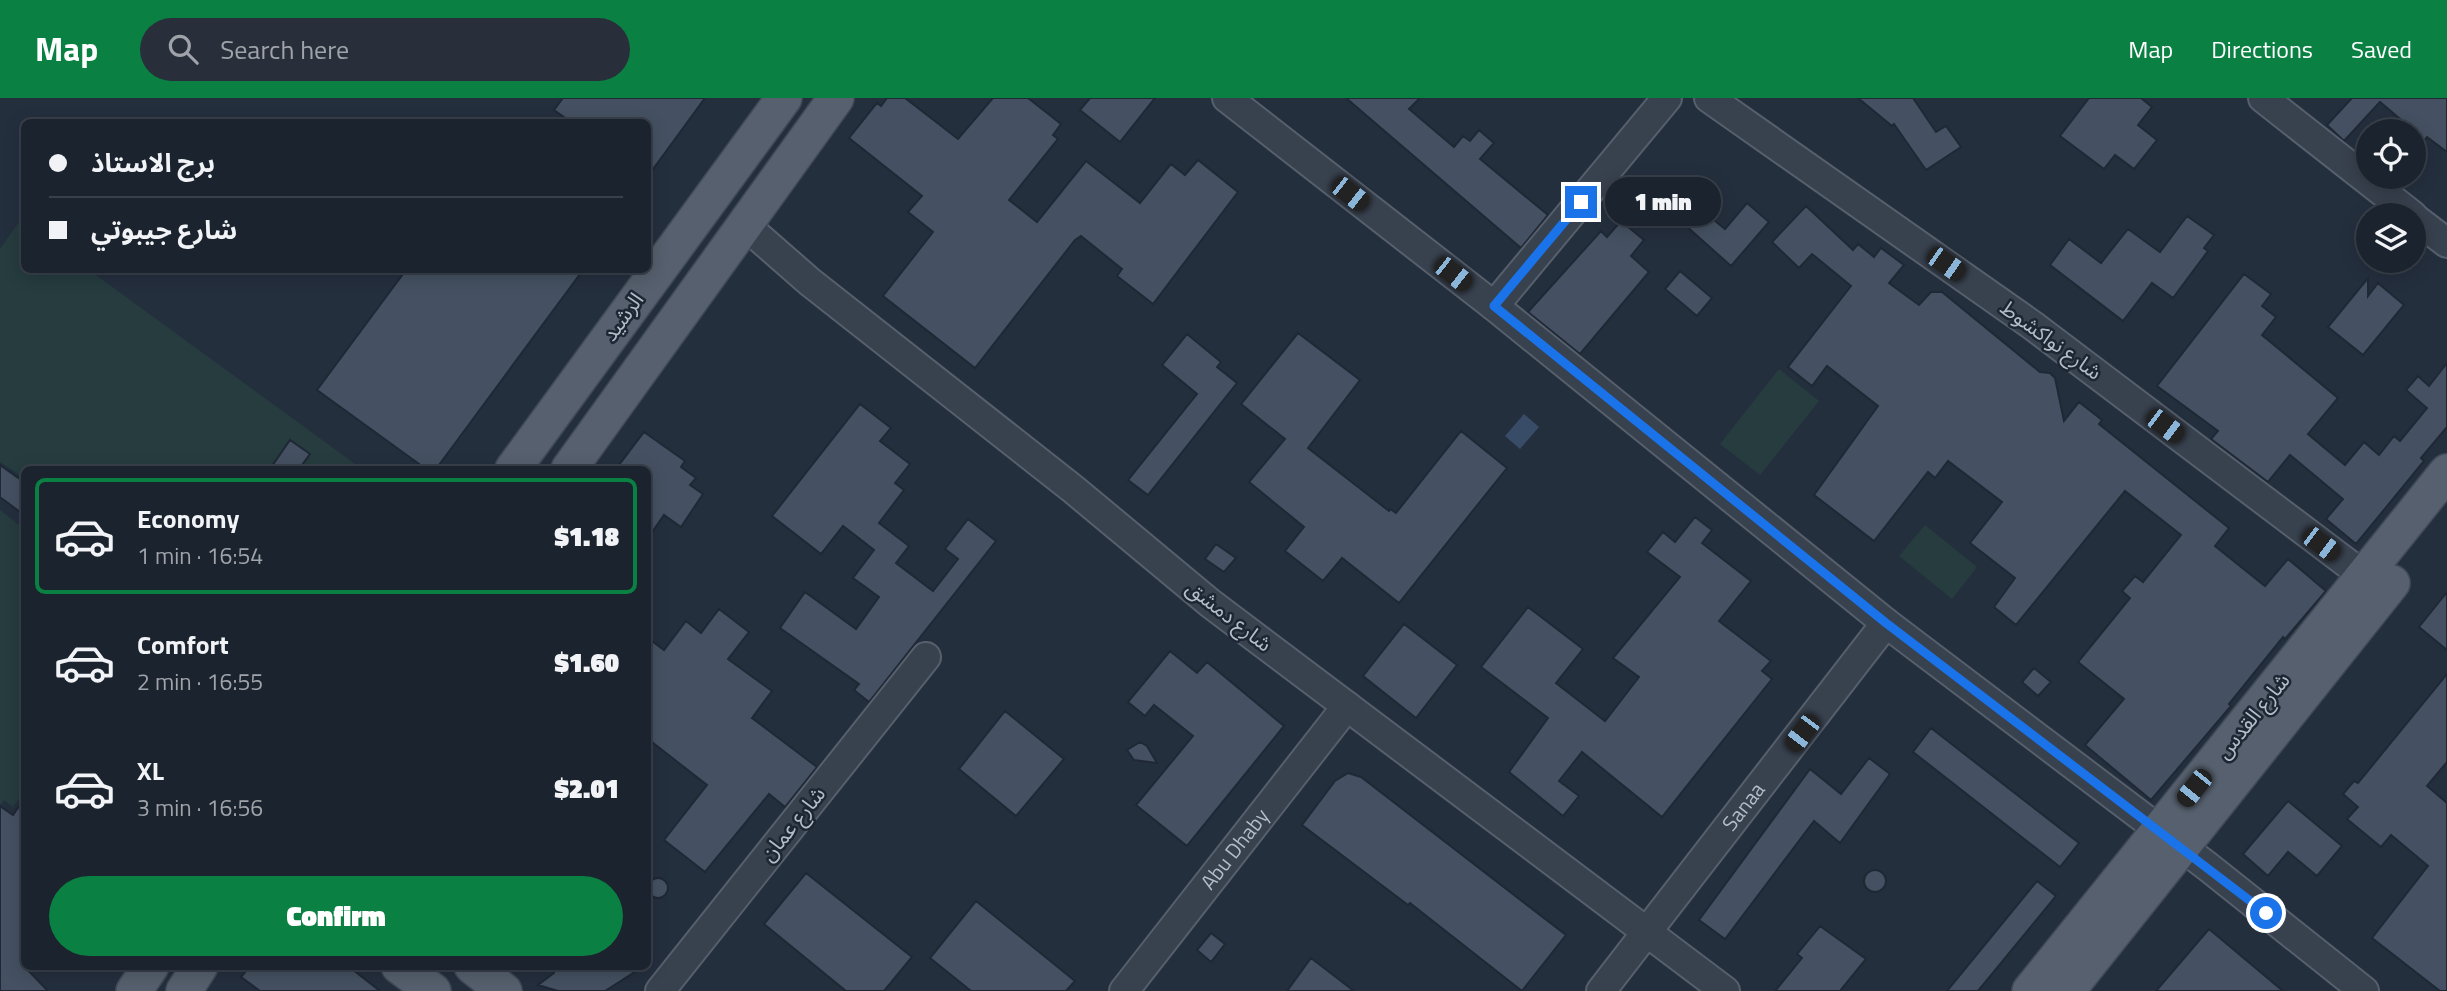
<!DOCTYPE html>
<meta charset="utf-8">
<style>
:root{--surface:#1b232e;--page:#282f3a;--text:#f1f3f6;--muted:#a0a4aa;--line:#39404a;--accent:#0b8043}
body{margin:0;font-family:"Titillium Web","Noto Sans Arabic",sans-serif;background:var(--page);color:var(--text);height:100vh;display:flex;flex-direction:column;font-size:26px;white-space:nowrap}
*{box-sizing:border-box;margin:0}
p{font-size:23px;color:var(--muted)}
.icon{flex:none;width:38px;height:38px;fill:none;stroke:currentColor;stroke-width:2;stroke-linecap:round;stroke-linejoin:round}
.map{position:relative;flex:1;overflow:hidden}
.sheet{position:absolute;left:21px;top:368px;width:630px;height:504px;display:flex;flex-direction:column;background:var(--surface);border-radius:10px;box-shadow:0 4px 18px #0003,0 0 0 2px var(--line)}
.sheet>*{flex:none}
.banner{position:absolute;left:21px;top:21px;width:630px;height:154px;border-radius:10px;box-shadow:0 4px 18px #0003,0 0 0 2px var(--line);display:grid;align-content:center;height:154px;padding:0 28px;background:var(--surface)}
.buttons{position:absolute;left:2356px;top:21px;display:grid;gap:14px}
.buttons a{display:grid;place-items:center;width:70px;height:70px;border-radius:50%;background:var(--surface);box-shadow:0 4px 18px #0003,0 0 0 2px var(--line);font-size:35px}
.end{position:absolute;width:32px;height:32px;margin:-16px;border:9px solid #1a73e8;background:#fff;box-shadow:0 0 0 4px #fff}
.from{border-radius:50%}
.bubble{position:absolute;height:49px;border-radius:24px;background:var(--surface);box-shadow:0 4px 18px #0003,0 0 0 2px var(--line);font-size:23px;font-weight:800;line-height:49px;text-align:center}
.car{position:absolute;width:21px;height:42px;margin:-21px -10px;border-radius:9px;box-shadow:0 0 5px 2px #0007;background:linear-gradient(#222 24%,#8ab4d8 0 40%,#222 0 76%,#8ab4d8 0 86%,#222 0)}
.banner b{display:flex;align-items:center;gap:24px;height:66px;font-size:26px}
.banner b+b{border-top:2px solid var(--line)}
.banner i{width:18px;height:18px;background:var(--text)}
ul{padding:12px 0 0;list-style:none}
li{display:flex;align-items:center;gap:21px;height:116px;margin:0 14px 10px;padding:0 14px;border:4px solid transparent;border-radius:10px}
li div{flex:1}
li b{display:block;font-size:26px}
li em{font-style:normal;font-weight:800}
li.current{border-color:var(--accent)}
li>.icon{width:63px;height:63px;stroke-width:1.5}
.action{display:flex;gap:14px;margin-top:auto;padding:14px 28px}
.action a{flex:1;height:80px;border-radius:42px;background:var(--accent);color:#fff;font-size:28px;font-weight:800;line-height:80px;text-align:center}
header{display:flex;align-items:center;gap:42px;box-sizing:border-box;height:98px;padding:0 35px;background:var(--accent);color:#fff}
header strong{font-size:33px}
nav{display:flex;gap:38px;margin-inline-start:auto;font-size:24px}
.search{width:490px;height:63px;background:var(--page);display:flex;align-items:center;gap:18px;box-sizing:border-box;padding:0 24px;border-radius:38px;color:var(--muted);font-size:26px}
.map>svg:first-child{display:block}
.green{fill:#263c3f}
.water{fill:#394c67}
.building{fill:#455162;stroke:#1f2835;stroke-width:2}
.lines{fill:none;stroke-linecap:round;stroke-linejoin:round}
.minor-casing{stroke:#565f6c;stroke-width:32}
.major-casing{stroke:#414a57;stroke-width:38}
.minor{stroke:#38414e;stroke-width:28}
.major{stroke:#56606e;stroke-width:35}
.route{stroke:#1a73e8;stroke-width:9}
.labels{text-anchor:middle;stroke-width:5;stroke-linejoin:round;paint-order:stroke}
.street-label{font-size:21px;fill:#b4bcc9;stroke:#1d2633}
</style>
<header>
<strong>Map</strong>
<div class="search"><svg class="icon" aria-label="search" viewBox="0 0 24 24"><circle cx="10" cy="10" r="6"/><path d="M15 15l6 6"/></svg>Search here</div>
<nav><a>Map</a><a>Directions</a><a>Saved</a></nav>
</header>
<div class="map">
<svg width="2447" height="893" viewBox="0 0 2447 893">
<rect width="100%" height="100%" fill="#242f3e"/>
<path class="green" d="M 21,121 L 24,124 L 24,172 L 89,172 L 362,371 L 24,371 L 24,380 L 0,364 L 0,151 Z
M 1779,271 L 1819,303 L 1760,377 L 1720,346 Z
M 0,412 L 24,431 L 24,653 L 19,659 L 24,664 L 24,694 L 13,709 L 4,702 L 0,707 Z
M 1925,427 L 1977,469 L 1952,501 L 1899,458 Z"/>
<path class="water" d="M 1524,316 L 1539,329 L 1520,351 L 1505,338 Z"/>
<path class="building" d="M 563,0 L 705,0 L 648,78 L 648,24 L 571,24 L 554,12 Z
M 887,0 L 905,0 L 958,41 L 993,0 L 1028,0 L 1061,26 L 1053,37 L 1058,41 L 1009,102 L 1037,124 L 1086,63 L 1140,105 L 1171,66 L 1185,77 L 1198,62 L 1238,94 L 1153,206 L 1117,178 L 1122,171 L 1081,138 L 1075,142 L 975,270 L 883,198 L 933,134 L 908,114 L 922,98 L 849,40 L 877,5 L 881,8 Z
M 1090,0 L 1155,0 L 1120,44 L 1080,12 Z
M 1346,0 L 1420,0 L 1409,11 L 1454,49 L 1463,38 L 1470,43 L 1479,32 L 1494,45 L 1480,61 L 1548,117 L 1521,150 Z
M 1858,0 L 1913,0 L 1936,34 L 1946,28 L 1961,49 L 1926,72 L 1894,26 L 1892,28 Z
M 2089,0 L 2141,0 L 2152,9 L 2138,27 L 2157,42 L 2134,71 L 2115,57 L 2104,71 L 2060,38 Z
M 2352,0 L 2447,0 L 2447,54 L 2427,39 L 2413,56 L 2413,32 L 2380,4 L 2344,43 L 2327,27 Z
M 1680,94 L 1725,131 L 1747,105 L 1769,124 L 1731,168 L 1666,110 Z
M 1806,108 L 1853,152 L 1858,146 L 1874,159 L 1881,150 L 1904,167 L 1889,185 L 1919,207 L 1931,194 L 1942,194 L 2040,274 L 2050,275 L 2055,280 L 2064,323 L 2079,304 L 2102,322 L 2099,326 L 2229,430 L 2215,448 L 2265,488 L 2288,461 L 2326,493 L 2285,541 L 2283,539 L 2229,606 L 2231,608 L 2151,702 L 2085,647 L 2124,601 L 2078,564 L 2130,500 L 2122,493 L 2135,478 L 2143,484 L 2181,437 L 2125,393 L 2016,527 L 1994,509 L 2015,480 L 1970,445 L 2002,404 L 1948,363 L 1935,380 L 1928,374 L 1874,443 L 1814,397 L 1878,308 L 1827,268 L 1812,288 L 1788,269 L 1851,188 L 1812,156 L 1799,170 L 1772,144 Z
M 2187,118 L 2214,137 L 2204,150 L 2208,153 L 2173,200 L 2152,185 L 2123,223 L 2050,167 L 2069,141 L 2101,165 L 2128,131 L 2160,154 Z
M 1621,123 L 1644,142 L 1631,158 L 1649,174 L 1580,256 L 1528,214 L 1601,133 L 1607,139 Z
M 406,172 L 583,172 L 436,371 L 426,371 L 317,292 Z
M 1680,173 L 1712,200 L 1697,218 L 1665,191 Z
M 2244,176 L 2271,196 L 2262,208 L 2276,219 L 2262,237 L 2338,300 L 2308,336 L 2345,367 L 2364,344 L 2379,357 L 2394,338 L 2400,343 L 2427,310 L 2406,292 L 2418,278 L 2429,288 L 2447,265 L 2447,329 L 2421,360 L 2424,363 L 2356,446 L 2326,421 L 2343,401 L 2290,357 L 2268,384 L 2211,341 L 2218,333 L 2157,288 Z
M 2368,180 L 2368,198 L 2378,185 L 2404,207 L 2363,257 L 2328,229 Z
M 1298,235 L 1360,282 L 1308,350 L 1389,413 L 1390,411 L 1396,415 L 1461,333 L 1507,370 L 1399,505 L 1342,460 L 1323,483 L 1285,453 L 1304,429 L 1249,384 L 1285,341 L 1241,306 Z
M 1187,236 L 1221,264 L 1217,269 L 1237,285 L 1148,397 L 1128,382 L 1197,296 L 1162,267 Z
M 860,306 L 891,330 L 880,343 L 910,366 L 895,385 L 904,392 L 879,425 L 909,448 L 896,465 L 933,493 L 958,461 L 945,451 L 968,421 L 996,443 L 869,604 L 854,592 L 859,586 L 780,530 L 805,494 L 856,531 L 879,499 L 853,480 L 874,452 L 843,428 L 821,456 L 772,418 Z
M 644,334 L 685,363 L 681,369 L 696,380 L 690,387 L 703,396 L 681,429 L 664,417 L 648,440 L 648,371 L 616,371 Z
M 290,342 L 310,356 L 299,371 L 270,371 Z
M 0,367 L 24,384 L 24,417 L 0,399 Z
M 1695,419 L 1712,432 L 1702,445 L 1751,483 L 1719,523 L 1771,563 L 1762,573 L 1772,581 L 1662,719 L 1582,654 L 1559,683 L 1579,698 L 1563,718 L 1509,674 L 1548,620 L 1481,569 L 1528,509 L 1583,551 L 1556,585 L 1605,623 L 1639,579 L 1613,560 L 1680,479 L 1647,454 L 1663,434 L 1675,444 Z
M 1216,446 L 1236,460 L 1224,474 L 1205,461 Z
M 2447,494 L 2447,552 L 2419,529 Z
M 719,511 L 749,534 L 728,561 L 772,593 L 752,620 L 817,669 L 785,709 L 769,696 L 705,774 L 664,742 L 707,687 L 648,641 L 648,540 L 664,552 L 686,523 L 701,535 Z
M 1404,526 L 1457,567 L 1416,620 L 1363,578 Z
M 1170,553 L 1197,575 L 1207,564 L 1284,628 L 1187,748 L 1136,707 L 1193,638 L 1154,607 L 1145,618 L 1128,604 Z
M 2034,570 L 2051,584 L 2038,598 L 2022,584 Z
M 2447,576 L 2447,664 L 2427,688 L 2447,705 L 2447,893 L 2440,893 L 2372,840 L 2428,768 L 2391,737 L 2381,749 L 2347,721 L 2358,709 L 2343,696 L 2354,683 L 2358,685 Z
M 1005,613 L 1064,661 L 1016,718 L 959,671 Z
M 1931,630 L 2079,745 L 2060,769 L 1913,654 Z
M 1140,644 L 1147,648 L 1157,665 L 1134,662 L 1127,652 Z
M 1869,660 L 1890,676 L 1840,745 L 1814,723 L 1725,841 L 1699,822 L 1810,671 L 1841,696 Z
M 1348,675 L 1361,679 L 1566,837 L 1522,893 L 1410,805 L 1408,807 L 1302,727 L 1335,683 Z
M 24,701 L 24,868 L 48,893 L 0,893 L 0,708 L 13,717 Z
M 2288,703 L 2342,748 L 2317,778 L 2288,754 L 2268,778 L 2243,756 Z
M1864 783a11 11 0 1 1 22 0a11 11 0 1 1-22 0Z
M 806,775 L 912,859 L 884,893 L 846,893 L 764,826 Z
M648 790a10 10 0 1 1 20 0a10 10 0 1 1-20 0Z
M 2037,783 L 2056,798 L 1978,893 L 1947,893 Z
M 976,803 L 1075,883 L 1066,893 L 971,893 L 930,860 Z
M 1820,828 L 1866,861 L 1840,893 L 1775,893 L 1802,860 L 1797,856 Z
M 2209,831 L 2283,893 L 2156,893 Z
M 1211,835 L 1225,846 L 1211,864 L 1197,852 Z
M 1311,860 L 1354,893 L 1287,893 Z
M 250,868 L 348,868 L 380,893 L 260,893 L 241,879 Z
M 555,868 L 644,868 L 605,893 L 558,893 L 538,887 L 554,875 Z"/>
<g class="lines">
<g class="minor-casing">
<g id="minor">
<path d="M 1227,0 L 1494,208 L 1886,525 L 2207,768 L 2364,893"/>
<path d="M 1709,0 L 2032,227 L 2380,490"/>
<path d="M 2263,0 L 2412,117"/>
<path d="M 2413,119 L 2447,145"/>
<path d="M 746,128 L 810,184 L 1073,391 L 1210,505 L 1725,893"/>
<path d="M 1494,208 L 1667,0"/>
<path d="M 660,893 L 926,559"/>
<path id="s1" d="M 1124,893 L 1347,608"/>
<path id="s2" d="M 1601,893 L 1886,525"/>
</g>
</g>
<g class="major-casing">
<path id="major" d="M 513,371 L 784,0
M 569,371 L 836,0
M 399,868 L 433,893
M 472,868 L 504,893
M 134,893 L 151,868
M 184,893 L 200,868
M 2030,893 L 2447,374
M 2067,893 L 2392,485"/>
</g>
<use href="#minor" class="minor"/>
<use href="#major" class="major"/>
</g>
<g class="lines">
<path class="route" d="M 1581,104 L 1494,208 L 1886,525 L 2266,815"/>
</g>
<g class="labels">
<g class="street-label">
<text transform="translate(623 219) rotate(-54)" y="7">الرشيد</text>
<text transform="translate(2051 242) rotate(36)" y="7">شارع نواكشوط</text>
<text transform="translate(1229 518) rotate(38)" y="7">شارع دمشق</text>
<text transform="translate(2253 618) rotate(-51)" y="7">شارع القدس</text>
<text dy="7" stroke="none"><textPath href="#s2" startOffset="233">Sanaa</textPath></text>
<text transform="translate(793 726) rotate(-51)" y="7">شارع عمان</text>
<text dy="7" stroke="none"><textPath href="#s1" startOffset="180">Abu Dhaby</textPath></text>
</g>
</g>
</svg>
<div class="buttons">
<a><svg class="icon" aria-label="locate" viewBox="0 0 24 24"><circle cx="12" cy="12" r="6"/><path d="M12 2v4M12 18v4M2 12h4M18 12h4"/></svg></a>
<a><svg class="icon" aria-label="layers" viewBox="0 0 24 24"><path d="M12 4l9 5-9 5-9-5zM3 14l9 5 9-5"/></svg></a>
</div>
<i class="end from" style="left:2266px;top:815px"></i>
<i class="end" style="left:1581px;top:104px"></i>
<div class="bubble" style="left:1605px;top:79px;width:116px">1 min</div>
<i class="car" style="left:1350px;top:96px;rotate:128deg"></i>
<i class="car" style="left:1946px;top:166px;rotate:125deg"></i>
<i class="car" style="left:1453px;top:176px;rotate:128deg"></i>
<i class="car" style="left:2165px;top:328px;rotate:127deg"></i>
<i class="car" style="left:2321px;top:446px;rotate:127deg"></i>
<i class="car" style="left:1802px;top:635px;rotate:217deg"></i>
<i class="car" style="left:2194px;top:690px;rotate:219deg"></i>
<div class="banner">
<b><i class="from"></i>برج الاستاذ</b>
<b><i></i>شارع جيبوتي</b>
</div>
<section class="sheet">
<ul>
<li class="current"><svg class="icon" aria-label="car" viewBox="0 0 24 24"><path d="M5 17H2v-5l4-1 3-4h7l3 4 3 1v5h-3M9 17h6M6 11h13"/><circle cx="7" cy="17" r="2"/><circle cx="17" cy="17" r="2"/></svg><div><b>Economy</b><p>1 min · 16:54</p></div><em>$1.18</em></li>
<li><svg class="icon" aria-label="car" viewBox="0 0 24 24"><path d="M5 17H2v-5l4-1 3-4h7l3 4 3 1v5h-3M9 17h6M6 11h13"/><circle cx="7" cy="17" r="2"/><circle cx="17" cy="17" r="2"/></svg><div><b>Comfort</b><p>2 min · 16:55</p></div><em>$1.60</em></li>
<li><svg class="icon" aria-label="car" viewBox="0 0 24 24"><path d="M5 17H2v-5l4-1 3-4h7l3 4 3 1v5h-3M9 17h6M6 11h13"/><circle cx="7" cy="17" r="2"/><circle cx="17" cy="17" r="2"/></svg><div><b>XL</b><p>3 min · 16:56</p></div><em>$2.01</em></li>
</ul>
<div class="action"><a>Confirm</a></div>
</section>
</div>
